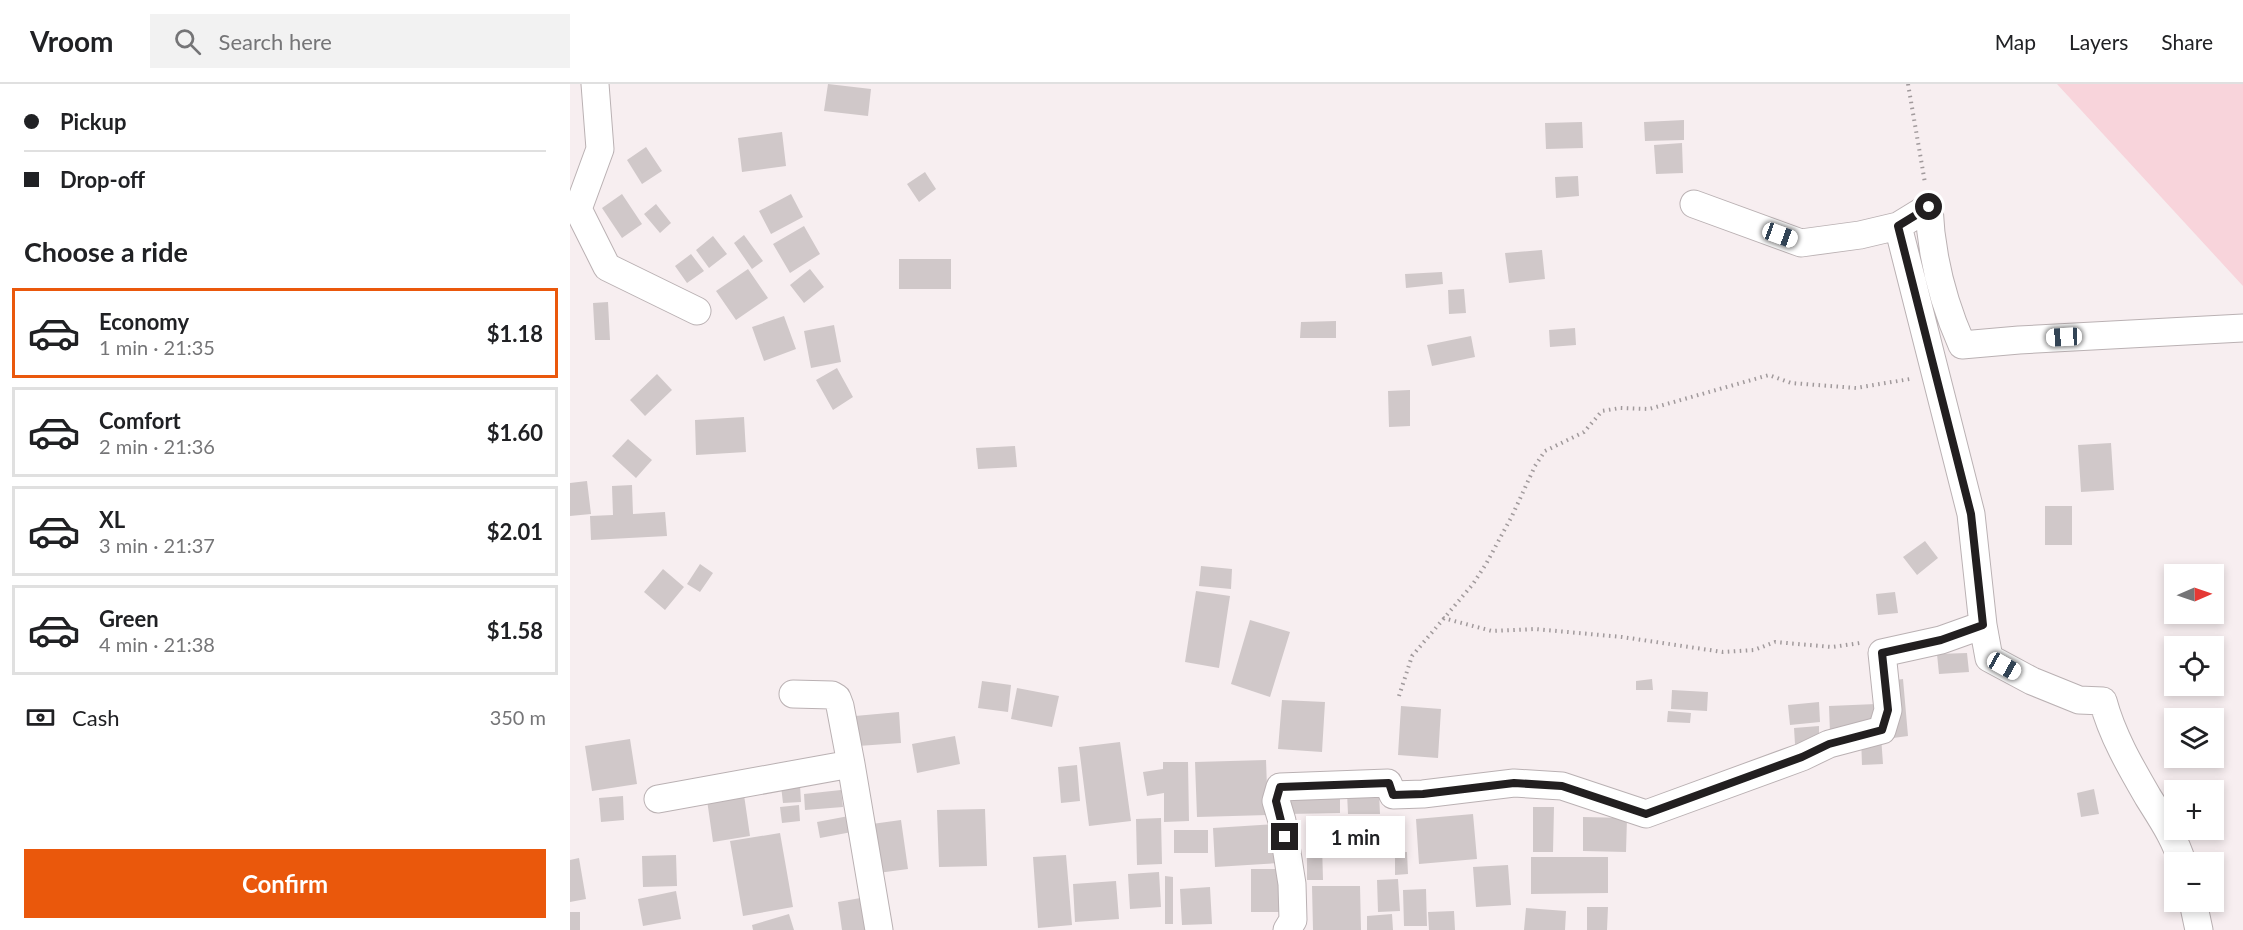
<!DOCTYPE html>
<meta charset="utf-8">
<style>
:root{--surface:#fff;--page:#f2f2f2;--text:#202124;--muted:#757577;--line:#e0e0e0;--accent:#ea580c}
body{margin:0;font-family:Lato,sans-serif;background:var(--page);color:var(--text);height:100vh;display:flex;flex-direction:column;font-size:22px;white-space:nowrap}
*{box-sizing:border-box;margin:0}
p{font-size:20px;color:var(--muted)}
.icon{flex:none;width:33px;height:33px;fill:none;stroke:currentColor;stroke-width:2;stroke-linecap:round;stroke-linejoin:round}
.map{position:relative;flex:1;overflow:hidden}
.panel{display:flex;flex-direction:column;background:var(--surface);width:570px}
.panel>*{flex:none}
.guide{display:grid;align-content:center;height:132px;padding:0 24px;background:var(--surface)}
.needle{width:39px;rotate:88deg}
.fabs{position:absolute;left:1594px;top:480px;display:grid;gap:12px}
.fabs a{display:grid;place-items:center;width:60px;height:60px;border-radius:0px;background:var(--surface);box-shadow:0 3px 9px #0003;font-size:30px}
.end{position:absolute;width:27px;height:27px;margin:-14px;border:8px solid #221f20;background:#fff;box-shadow:0 0 0 3px #fff}
.from{border-radius:50%}
.bubble{position:absolute;height:42px;border-radius:0px;background:var(--surface);box-shadow:0 3px 9px #0003;font-size:20px;font-weight:700;line-height:42px;text-align:center}
.car{position:absolute;width:18px;height:36px;margin:-18px -9px;border-radius:8px;box-shadow:0 0 4px 2px #0007;background:linear-gradient(#fff 24%,#345 0 40%,#fff 0 76%,#345 0 86%,#fff 0)}
.guide b{display:flex;align-items:center;gap:21px;height:57px;font-size:22px}
.guide b+b{border-top:2px solid var(--line)}
.guide i{width:15px;height:15px;background:var(--text)}
ul{padding:0;list-style:none}
li{display:flex;align-items:center;gap:18px;height:90px;margin:0 12px 9px;padding:0 12px;border:3px solid var(--line);border-radius:0px}
li div{flex:1}
li b{display:block;font-size:22px}
li em{font-style:normal;font-weight:700}
li.on{border-color:var(--accent)}
li>.icon{width:54px;height:54px;stroke-width:1.5}
h2{padding:0 24px;font-size:27px;line-height:72px}
.pay{display:flex;align-items:center;gap:15px;height:66px;padding:0 24px;font-size:22px}
.pay p{margin-inline-start:auto}
.primary-button{display:flex;gap:12px;margin-top:auto;padding:12px 24px}
.primary-button a{flex:1;height:69px;border-radius:0px;background:var(--accent);color:#fff;font-size:24px;font-weight:700;line-height:69px;text-align:center}
header{display:flex;align-items:center;gap:36px;box-sizing:border-box;height:84px;padding:0 30px;background:var(--surface);border-bottom:2px solid var(--line)}
header strong{font-size:28px}
nav{display:flex;gap:33px;margin-inline-start:auto;font-size:21px}
.search{width:420px;height:54px;background:var(--page);display:flex;align-items:center;gap:15px;box-sizing:border-box;padding:0 21px;border-radius:0px;color:var(--muted);font-size:22px}
main{display:flex;flex:1;min-height:0}
.map>svg:first-child{display:block}
.green{fill:#f8d4db}
.building{fill:#d0c8c9}
.lines{fill:none;stroke-linecap:round;stroke-linejoin:round}
.minor-casing{stroke:#bab1b3;stroke-width:29}
.path{stroke:#a19a9c;stroke-width:4;stroke-dasharray:1.5 4.5;stroke-linecap:butt}
.minor{stroke:#fff;stroke-width:27}
.route{stroke:#221f20;stroke-width:8}
</style>
<header>
<strong>Vroom</strong>
<div class="search"><svg class="icon" aria-label="search" viewBox="0 0 24 24"><circle cx="10" cy="10" r="6"/><path d="M15 15l6 6"/></svg>Search here</div>
<nav><a>Map</a><a>Layers</a><a>Share</a></nav>
</header>
<main>
<section class="panel">
<div class="guide">
<b><i class="from"></i>Pickup</b>
<b><i></i>Drop-off</b>
</div>
<h2>Choose a ride</h2>
<ul>
<li class="on"><svg class="icon" aria-label="car" viewBox="0 0 24 24"><path d="M5 17H2v-5l4-1 3-4h7l3 4 3 1v5h-3M9 17h6M6 11h13"/><circle cx="7" cy="17" r="2"/><circle cx="17" cy="17" r="2"/></svg><div><b>Economy</b><p>1 min · 21:35</p></div><em>$1.18</em></li>
<li><svg class="icon" aria-label="car" viewBox="0 0 24 24"><path d="M5 17H2v-5l4-1 3-4h7l3 4 3 1v5h-3M9 17h6M6 11h13"/><circle cx="7" cy="17" r="2"/><circle cx="17" cy="17" r="2"/></svg><div><b>Comfort</b><p>2 min · 21:36</p></div><em>$1.60</em></li>
<li><svg class="icon" aria-label="car" viewBox="0 0 24 24"><path d="M5 17H2v-5l4-1 3-4h7l3 4 3 1v5h-3M9 17h6M6 11h13"/><circle cx="7" cy="17" r="2"/><circle cx="17" cy="17" r="2"/></svg><div><b>XL</b><p>3 min · 21:37</p></div><em>$2.01</em></li>
<li><svg class="icon" aria-label="car" viewBox="0 0 24 24"><path d="M5 17H2v-5l4-1 3-4h7l3 4 3 1v5h-3M9 17h6M6 11h13"/><circle cx="7" cy="17" r="2"/><circle cx="17" cy="17" r="2"/></svg><div><b>Green</b><p>4 min · 21:38</p></div><em>$1.58</em></li>
</ul>
<div class="pay"><svg class="icon" aria-label="cash" viewBox="0 0 24 24"><path d="M3 7h18v10H3z"/><circle cx="12" cy="12" r="2"/></svg>Cash<p>350 m</p></div>
<div class="primary-button"><a>Confirm</a></div>
</section>
<div class="map">
<svg width="1673" height="846" viewBox="0 0 1673 846">
<rect width="100%" height="100%" fill="#f7eef0"/>
<path class="green" d="M 1487,0 L 1673,0 L 1673,202 Z"/>
<path class="building" d="M 258,0 L 301,5 L 298,32 L 254,27 Z
M 1114,36 L 1114,56 L 1075,57 L 1074,38 Z
M 1012,38 L 1013,64 L 976,65 L 975,39 Z
M 212,48 L 216,82 L 172,88 L 168,54 Z
M 1112,59 L 1113,89 L 1086,90 L 1084,61 Z
M 76,63 L 92,87 L 72,100 L 57,76 Z
M 355,88 L 366,105 L 349,118 L 337,100 Z
M 1008,92 L 1009,112 L 986,114 L 985,93 Z
M 52,110 L 72,140 L 52,154 L 32,124 Z
M 221,110 L 233,133 L 201,150 L 189,127 Z
M 86,120 L 101,139 L 90,149 L 74,130 Z
M 234,142 L 250,170 L 220,189 L 203,160 Z
M 174,151 L 193,177 L 182,185 L 164,159 Z
M 143,152 L 157,170 L 139,184 L 126,166 Z
M 972,166 L 975,195 L 939,199 L 935,169 Z
M 121,170 L 134,187 L 117,199 L 105,182 Z
M 329,175 L 381,175 L 381,205 L 329,205 Z
M 178,185 L 198,214 L 166,236 L 146,207 Z
M 240,185 L 254,203 L 234,219 L 220,201 Z
M 872,188 L 873,200 L 836,204 L 835,190 Z
M 894,205 L 896,229 L 879,230 L 878,206 Z
M 38,218 L 40,256 L 25,256 L 23,219 Z
M 214,232 L 226,265 L 194,277 L 182,243 Z
M 766,237 L 766,254 L 730,254 L 731,238 Z
M 264,241 L 271,278 L 241,284 L 234,247 Z
M 1005,244 L 1006,261 L 980,263 L 979,246 Z
M 901,252 L 905,273 L 862,282 L 857,261 Z
M 267,284 L 283,313 L 263,326 L 246,296 Z
M 87,290 L 102,306 L 75,332 L 60,316 Z
M 840,306 L 840,342 L 819,343 L 818,307 Z
M 174,333 L 176,368 L 126,371 L 125,336 Z
M 58,355 L 82,376 L 66,394 L 42,372 Z
M 1541,359 L 1544,406 L 1511,408 L 1508,361 Z
M 445,362 L 447,383 L 408,385 L 406,364 Z
M 17,397 L 21,430 L 0,432 L 0,399 Z
M 62,401 L 63,430 L 95,428 L 97,452 L 21,456 L 20,432 L 43,431 L 42,402 Z
M 1475,422 L 1502,422 L 1502,461 L 1475,461 Z
M 1355,457 L 1368,474 L 1347,491 L 1333,473 Z
M 130,480 L 143,489 L 130,508 L 117,500 Z
M 631,482 L 662,485 L 661,505 L 629,502 Z
M 93,485 L 114,503 L 95,526 L 74,508 Z
M 626,507 L 660,512 L 649,584 L 615,578 Z
M 1325,508 L 1328,529 L 1308,531 L 1306,510 Z
M 680,536 L 720,548 L 700,613 L 661,600 Z
M 1397,569 L 1399,588 L 1369,590 L 1367,570 Z
M 1082,595 L 1083,606 L 1066,606 L 1066,597 Z
M 1333,595 L 1338,652 L 1323,654 L 1318,597 Z
M 412,597 L 441,601 L 438,628 L 408,624 Z
M 447,604 L 489,612 L 482,643 L 441,635 Z
M 1102,606 L 1138,608 L 1137,627 L 1101,625 Z
M 712,616 L 755,618 L 752,668 L 708,665 Z
M 1249,618 L 1250,638 L 1220,641 L 1218,621 Z
M 1306,620 L 1307,647 L 1260,649 L 1259,622 Z
M 831,622 L 871,625 L 868,674 L 828,671 Z
M 1098,627 L 1121,629 L 1120,639 L 1097,638 Z
M 329,628 L 331,659 L 288,662 L 285,632 Z
M 1249,642 L 1249,659 L 1225,660 L 1224,644 Z
M 385,652 L 390,680 L 347,689 L 342,660 Z
M 1311,652 L 1313,680 L 1292,681 L 1291,653 Z
M 60,655 L 67,700 L 22,707 L 15,662 Z
M 550,658 L 561,737 L 519,742 L 509,663 Z
M 696,676 L 698,731 L 627,733 L 625,678 Z
M 593,678 L 618,678 L 619,737 L 594,738 L 594,709 L 577,712 L 573,688 L 593,685 Z
M 507,681 L 510,717 L 491,719 L 488,683 Z
M 230,701 L 231,718 L 213,719 L 211,702 Z
M 1524,705 L 1529,730 L 1511,733 L 1507,709 Z
M 271,706 L 273,723 L 235,726 L 234,710 Z
M 809,708 L 810,730 L 778,730 L 777,709 Z
M 174,711 L 180,752 L 143,758 L 137,716 Z
M 770,711 L 770,729 L 719,730 L 718,713 Z
M 53,712 L 54,736 L 31,738 L 29,714 Z
M 229,721 L 230,737 L 212,739 L 210,723 Z
M 963,723 L 984,723 L 983,768 L 963,768 Z
M 415,725 L 417,782 L 369,783 L 367,726 Z
M 903,730 L 907,775 L 849,780 L 846,735 Z
M 284,731 L 287,747 L 250,754 L 247,738 Z
M 1013,733 L 1057,734 L 1056,768 L 1013,767 Z
M 591,734 L 592,780 L 567,781 L 566,735 Z
M 331,736 L 338,785 L 308,789 L 302,740 Z
M 707,740 L 710,779 L 645,783 L 643,744 Z
M 604,746 L 638,746 L 638,769 L 604,769 Z
M 210,749 L 223,823 L 173,832 L 160,757 Z
M 737,760 L 752,760 L 753,796 L 737,796 Z
M 825,768 L 837,768 L 838,790 L 825,791 Z
M 106,771 L 107,802 L 73,803 L 72,772 Z
M 496,771 L 502,841 L 468,844 L 463,773 Z
M 961,773 L 1038,773 L 1038,809 L 961,810 Z
M 9,774 L 16,815 L 0,818 L 0,776 Z
M 938,781 L 941,821 L 906,823 L 903,783 Z
M 681,785 L 713,785 L 712,828 L 681,828 Z
M 589,788 L 591,823 L 560,825 L 558,790 Z
M 595,792 L 603,793 L 603,840 L 595,840 Z
M 828,795 L 830,827 L 808,828 L 807,796 Z
M 546,797 L 549,835 L 505,838 L 503,800 Z
M 742,802 L 790,802 L 791,846 L 743,846 Z
M 640,803 L 642,840 L 612,841 L 610,805 Z
M 856,805 L 857,842 L 834,842 L 833,806 Z
M 106,807 L 111,835 L 73,842 L 68,815 Z
M 296,813 L 301,846 L 272,846 L 268,818 Z
M 1017,823 L 1038,823 L 1037,846 L 1017,846 Z
M 956,824 L 996,827 L 995,846 L 954,846 Z
M 884,827 L 885,846 L 859,846 L 858,828 Z
M 0,828 L 10,828 L 10,846 L 0,846 Z
M 219,830 L 224,846 L 183,846 L 182,841 Z
M 822,830 L 823,846 L 797,846 L 797,832 Z"/>
<g class="lines">
<g class="minor-casing">
<path id="minor" d="M 25,0 L 30,65 L 8,125 L 37,183 L 127,227
M 1124,120 L 1231,159 L 1290,151 L 1328,142
M 1413,541 L 1401,430 L 1328,142 L 1359,123 C 1361,171 1373,218 1392,261 L 1449,256 L 1673,244
M 223,610 L 262,611 L 267,614 L 270,622 L 281,680
M 88,715 L 281,680 L 309,846
M 1623,818 L 1629,846
M 717,846 L 723,836 L 722,800 L 712,737 L 706,717 L 710,703 L 818,699 L 823,711 L 853,710 L 944,699 L 992,702 L 1076,730 L 1232,673 L 1259,660 L 1312,646 L 1318,626 L 1312,569 L 1371,556 L 1413,541 L 1419,574 L 1462,597 L 1509,616 L 1533,617 C 1542,651 1560,682 1578,713 C 1591,734 1605,754 1612,778"/>
</g>
<path class="path" d="M 1338,0 L 1355,99
M 873,534 L 922,547 L 965,545 L 1052,553 L 1153,568 L 1184,566 L 1205,558 L 1262,563 L 1290,559
M 829,612 L 842,572 L 903,500 L 916,480 L 942,432 L 965,382 L 975,367 L 1014,348 L 1032,327 L 1050,324 L 1079,325 L 1199,291 L 1221,299 L 1286,304 L 1340,295"/>
<use href="#minor" class="minor"/>
</g>
<g class="lines">
<path class="route" d="M 715,753 L 706,717 L 710,703 L 819,699 L 823,711 L 853,710 L 944,699 L 992,702 L 1076,730 L 1232,673 L 1259,660 L 1312,646 L 1318,626 L 1312,569 L 1371,556 L 1413,541 L 1401,430 L 1328,142 L 1359,123"/>
</g>
</svg>
<div class="fabs">
<a><svg class="needle" viewBox="-14 -14 28 28"><path d="M0-13l5 13h-10z" fill="#e53935"/><path d="M0 13l5-13h-10z" fill="#757577"/></svg></a>
<a><svg class="icon" aria-label="locate" viewBox="0 0 24 24"><circle cx="12" cy="12" r="6"/><path d="M12 2v4M12 18v4M2 12h4M18 12h4"/></svg></a>
<a><svg class="icon" aria-label="layers" viewBox="0 0 24 24"><path d="M12 4l9 5-9 5-9-5zM3 14l9 5 9-5"/></svg></a>
<a>+</a>
<a>−</a>
</div>
<i class="end from" style="left:1359px;top:123px"></i>
<i class="end" style="left:715px;top:753px"></i>
<div class="bubble" style="left:736px;top:732px;width:99px">1 min</div>
<i class="car" style="left:1210px;top:151px;rotate:110deg"></i>
<i class="car" style="left:1494px;top:253px;rotate:267deg"></i>
<i class="car" style="left:1434px;top:582px;rotate:119deg"></i>
</div>
</main>
